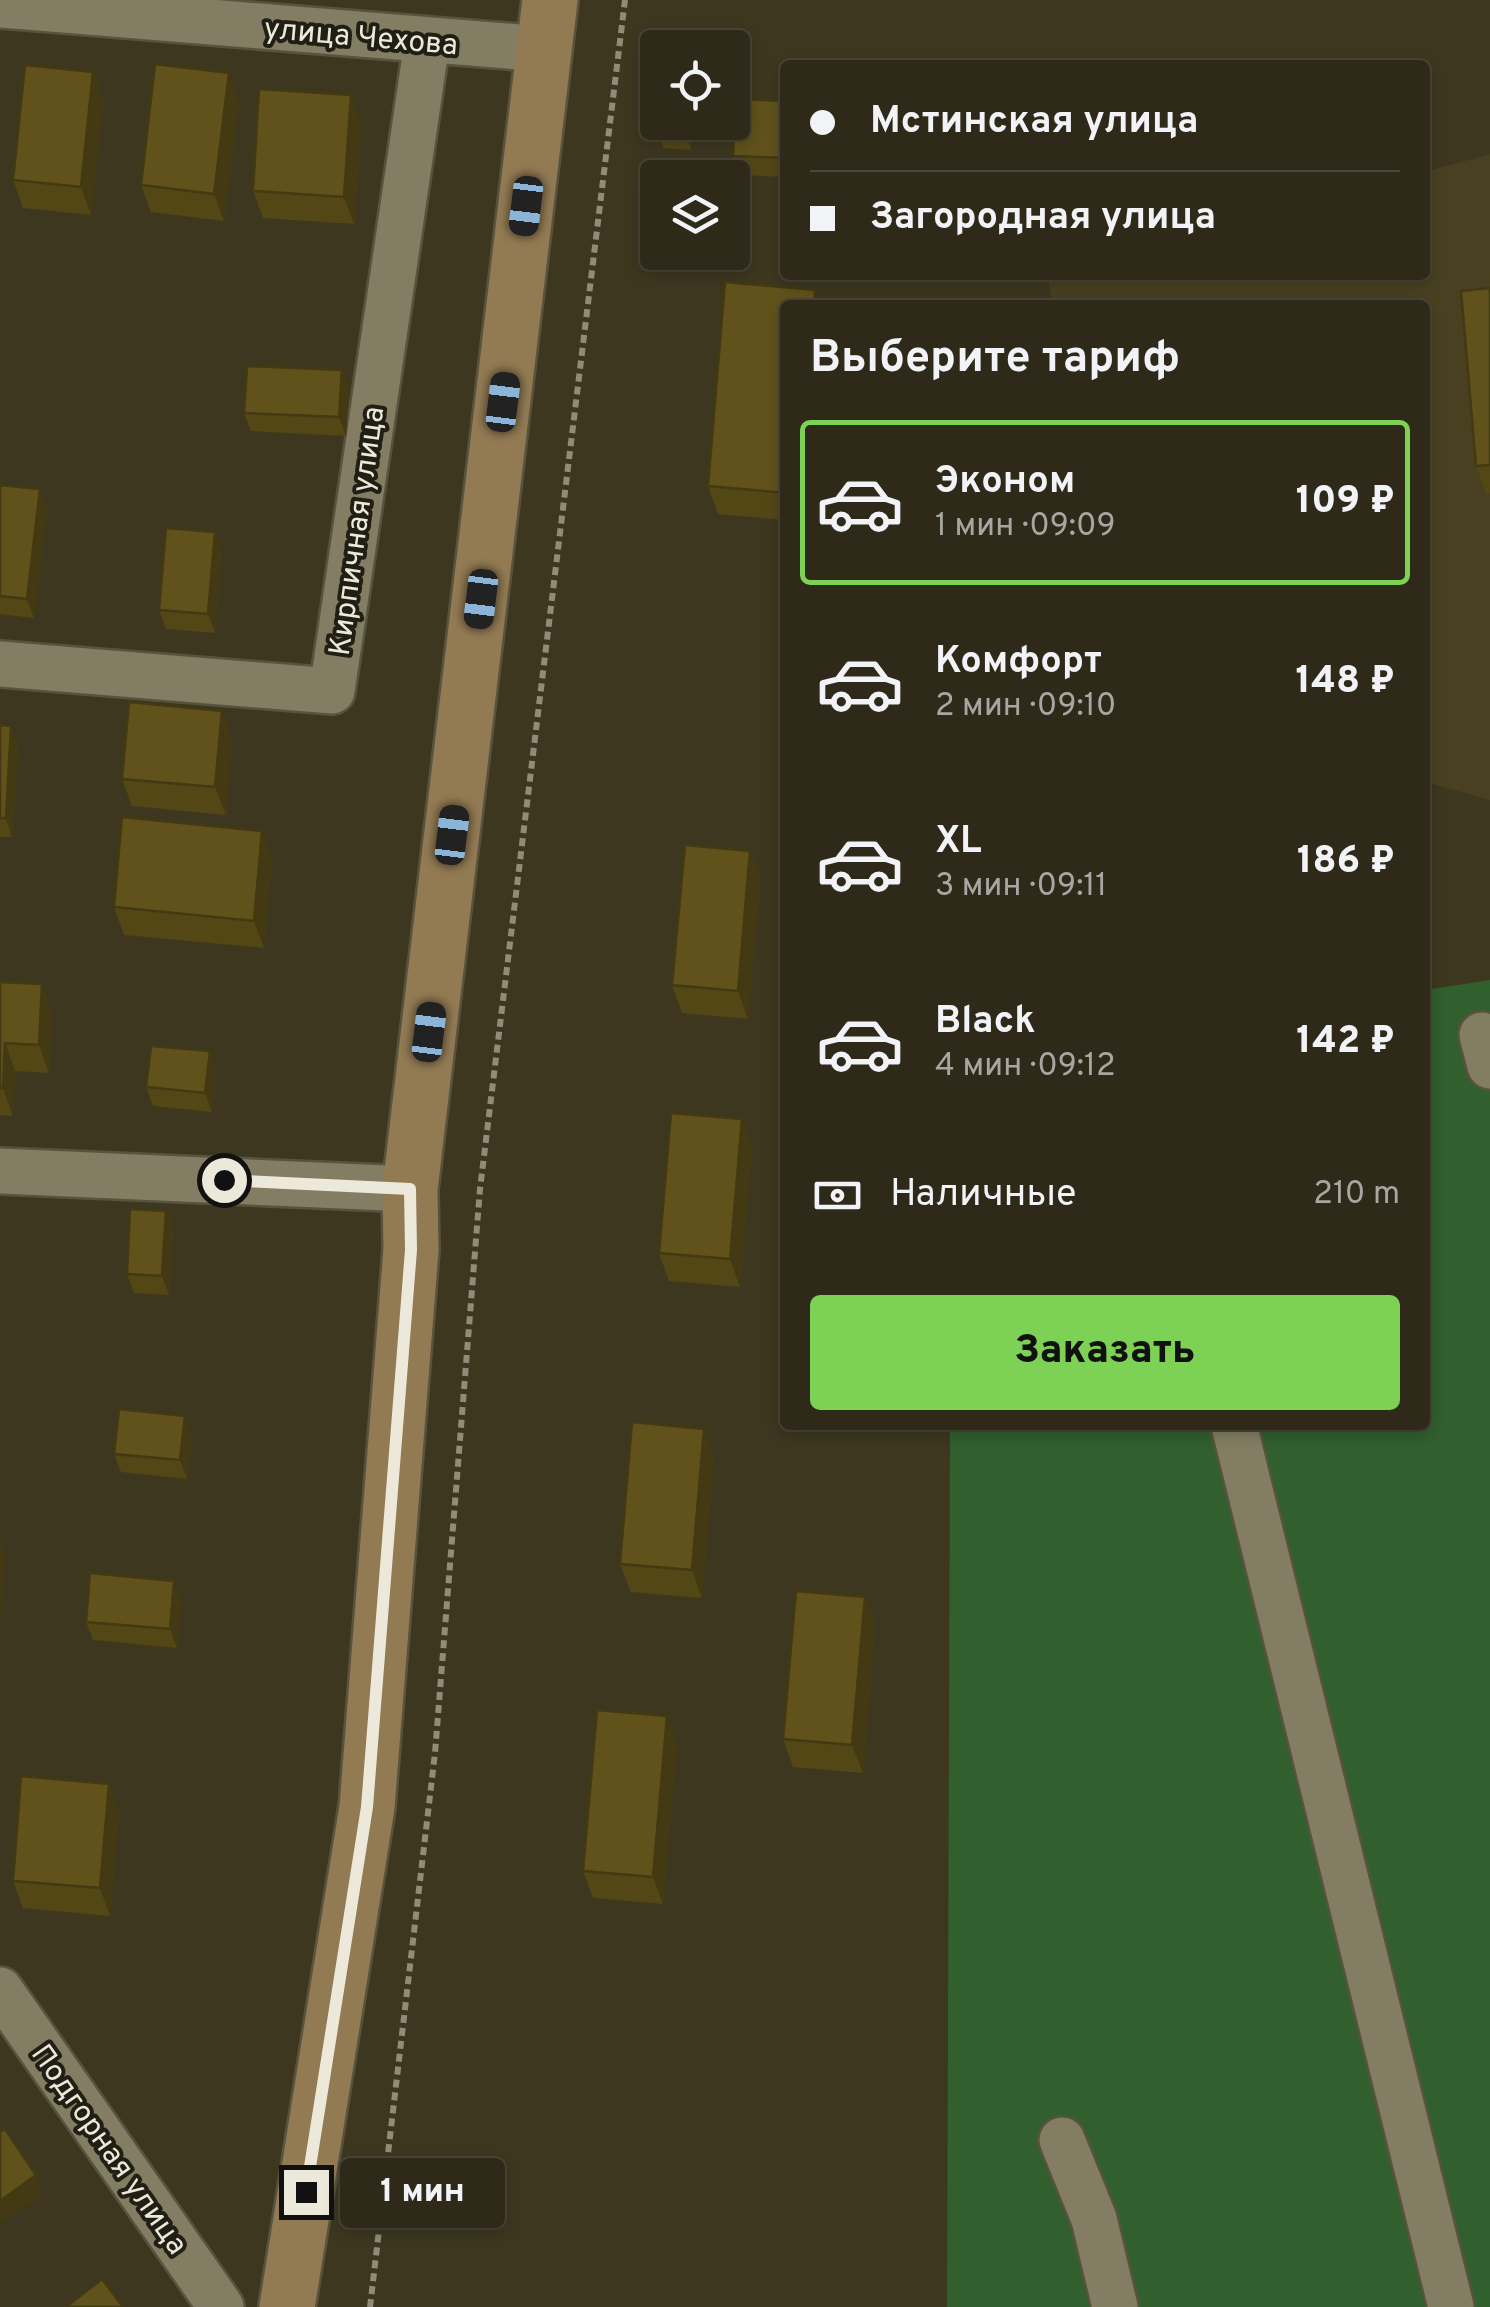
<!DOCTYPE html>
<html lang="ru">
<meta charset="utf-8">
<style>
:root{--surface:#2e2918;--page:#3a3525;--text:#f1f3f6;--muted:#a7a6a2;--line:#494537;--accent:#7dd154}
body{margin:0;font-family:Overpass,sans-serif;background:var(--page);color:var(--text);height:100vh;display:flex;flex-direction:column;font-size:38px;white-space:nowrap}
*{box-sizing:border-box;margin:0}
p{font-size:32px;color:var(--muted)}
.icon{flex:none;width:55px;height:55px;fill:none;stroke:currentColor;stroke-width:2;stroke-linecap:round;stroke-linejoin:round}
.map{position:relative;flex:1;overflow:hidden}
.panel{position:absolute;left:780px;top:300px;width:650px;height:1130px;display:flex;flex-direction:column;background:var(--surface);border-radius:10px;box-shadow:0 5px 15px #0003,0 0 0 2px var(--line)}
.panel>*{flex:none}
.top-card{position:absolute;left:780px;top:60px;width:650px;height:220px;border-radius:10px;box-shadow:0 5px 15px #0003,0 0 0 2px var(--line);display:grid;align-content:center;height:220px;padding:0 30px;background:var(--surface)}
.buttons{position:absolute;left:640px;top:30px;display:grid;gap:20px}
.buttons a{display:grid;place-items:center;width:110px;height:110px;border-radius:10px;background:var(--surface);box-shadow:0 5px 15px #0003,0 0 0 2px var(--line);font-size:50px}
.end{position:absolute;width:45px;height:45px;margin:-22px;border:12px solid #ece9db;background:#111;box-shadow:0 0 0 5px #111}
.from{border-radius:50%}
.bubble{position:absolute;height:70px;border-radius:10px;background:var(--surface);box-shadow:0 5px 15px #0003,0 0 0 2px var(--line);font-size:32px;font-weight:800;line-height:70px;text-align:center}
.car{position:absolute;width:30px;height:60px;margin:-30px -15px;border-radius:12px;box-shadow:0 0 8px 2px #0007;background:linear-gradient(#222 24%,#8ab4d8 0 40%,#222 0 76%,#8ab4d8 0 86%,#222 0)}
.top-card b{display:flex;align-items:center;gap:35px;height:95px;font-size:38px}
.top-card b+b{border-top:2px solid var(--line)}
.top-card i{width:25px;height:25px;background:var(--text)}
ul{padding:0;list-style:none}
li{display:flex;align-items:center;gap:30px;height:165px;margin:0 20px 15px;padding:0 10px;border:5px solid transparent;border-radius:10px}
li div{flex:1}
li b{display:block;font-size:38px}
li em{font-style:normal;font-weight:800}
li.selected{border-color:var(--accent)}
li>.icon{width:90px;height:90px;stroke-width:1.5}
h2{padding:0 30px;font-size:45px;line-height:120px}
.pay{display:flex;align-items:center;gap:25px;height:110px;padding:0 30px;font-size:38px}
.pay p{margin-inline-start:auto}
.button{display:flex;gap:20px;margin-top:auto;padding:20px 30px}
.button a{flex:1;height:115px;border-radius:10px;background:var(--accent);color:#111;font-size:40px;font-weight:800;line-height:115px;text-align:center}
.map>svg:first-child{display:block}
.built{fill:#484021}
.green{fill:#315f2d}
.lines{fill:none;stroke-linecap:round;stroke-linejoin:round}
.minor-casing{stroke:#58533f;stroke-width:50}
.secondary-casing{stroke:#58533f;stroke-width:60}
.path{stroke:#908c79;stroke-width:6;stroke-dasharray:8 5;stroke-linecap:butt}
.minor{stroke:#837d63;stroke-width:45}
.secondary{stroke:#927a53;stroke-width:55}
.wall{fill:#534716}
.shaded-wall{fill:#433912}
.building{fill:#60521a;stroke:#433912;stroke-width:2.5}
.route{stroke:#ece9db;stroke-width:12}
.labels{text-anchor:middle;stroke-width:8;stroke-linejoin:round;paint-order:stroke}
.street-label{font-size:30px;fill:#ece9db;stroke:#211f14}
</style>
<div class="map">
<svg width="1490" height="2307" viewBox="0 0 1490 2307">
<rect width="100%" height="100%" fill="#3d3720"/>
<path class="built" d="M 1490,154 L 1490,800 L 1425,782 L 1425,305 L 1053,305 L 1047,275 L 1425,275 L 1425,172 Z"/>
<path class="green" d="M 1490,980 L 1490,2307 L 947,2307 L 950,1425 L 1425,1425 L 1425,990 Z"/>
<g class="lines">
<g class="minor-casing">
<path id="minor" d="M 0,5 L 544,49
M 0,664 L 332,691 L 427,42
M 1482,1035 L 1490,1066
M 0,1171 L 410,1189
M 1234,1425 L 1451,2307
M 0,1990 L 221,2307
M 1062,2140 L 1094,2219 L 1115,2307"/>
</g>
<g class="secondary-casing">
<path id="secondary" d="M 287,2307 L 367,1807 L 411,1250 L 410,1189 L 550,0"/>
</g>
<path class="path" d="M 370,2307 L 435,1753 L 480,1189 L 625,0"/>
<use href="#minor" class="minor"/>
<use href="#secondary" class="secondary"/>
</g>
<path class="wall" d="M 93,72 L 103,100 L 91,215 L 23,208 L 13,180 Z
M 239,101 L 224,221 L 151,212 L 141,185 Z
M 785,101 L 785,177 L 740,175 L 733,156 Z
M 693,122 L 691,150 L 663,148 L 660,138 Z
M 361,123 L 354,224 L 263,218 L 253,191 Z
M 1490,288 L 1490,493 L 1486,494 L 1476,466 Z
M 785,305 L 785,520 L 718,514 L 708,486 Z
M 342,370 L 349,389 L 346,436 L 251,431 L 244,413 Z
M 0,485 L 40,489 L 47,508 L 34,618 L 0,614 Z
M 222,551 L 215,633 L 166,629 L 159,610 Z
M 0,725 L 18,745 L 12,837 L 0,837 Z
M 232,738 L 226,815 L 132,806 L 122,779 Z
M 262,831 L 272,858 L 264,948 L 124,935 L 114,907 Z
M 750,851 L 760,878 L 748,1019 L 682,1013 L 672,985 Z
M 0,982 L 42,984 L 52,1012 L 49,1073 L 15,1071 L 13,1116 L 0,1115 Z
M 216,1070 L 212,1112 L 153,1106 L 146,1087 Z
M 752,1146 L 740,1287 L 669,1281 L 659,1253 Z
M 166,1211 L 173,1230 L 169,1295 L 134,1293 L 127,1274 Z
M 192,1435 L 187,1479 L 121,1472 L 114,1454 Z
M 714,1456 L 702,1598 L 631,1592 L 620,1564 Z
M 865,1597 L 875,1624 L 863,1773 L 793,1767 L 783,1739 Z
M 181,1600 L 177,1648 L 93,1640 L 86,1622 Z
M 677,1744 L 663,1904 L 593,1898 L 583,1871 Z
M 119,1811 L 110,1916 L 23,1908 L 13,1881 Z"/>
<path class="shaded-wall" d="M 93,72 L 103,100 L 91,215 L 81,187 Z
M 229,73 L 239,101 L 224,221 L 214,194 Z
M 351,95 L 361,123 L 354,224 L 344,197 Z
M 689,122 L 693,122 L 691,150 L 688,140 Z
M 815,290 L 821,305 L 814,305 Z
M 342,370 L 349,389 L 346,436 L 339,417 Z
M 40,489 L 47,508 L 34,618 L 27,599 Z
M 215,532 L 222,551 L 215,633 L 208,614 Z
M 222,711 L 232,738 L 226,815 L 215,787 Z
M 11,726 L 18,745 L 12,837 L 6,818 Z
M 262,831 L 272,858 L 264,948 L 254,921 Z
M 750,851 L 760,878 L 748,1019 L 738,991 Z
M 42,984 L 52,1012 L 49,1073 L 39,1045 Z
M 5,1043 L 15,1071 L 13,1116 L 3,1088 Z
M 210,1051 L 216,1070 L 212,1112 L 205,1093 Z
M 742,1119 L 752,1146 L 740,1287 L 730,1259 Z
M 166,1211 L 173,1230 L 169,1295 L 162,1276 Z
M 185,1416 L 192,1435 L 187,1479 L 180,1460 Z
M 704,1429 L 714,1456 L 702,1598 L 692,1570 Z
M 0,1541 L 5,1556 L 0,1626 Z
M 174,1581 L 181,1600 L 177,1648 L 170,1629 Z
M 865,1597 L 875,1624 L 863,1773 L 852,1745 Z
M 667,1716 L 677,1744 L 663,1904 L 653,1877 Z
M 109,1784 L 119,1811 L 110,1916 L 100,1888 Z
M 36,2175 L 43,2194 L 0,2224 L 0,2201 Z"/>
<path class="building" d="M 155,64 L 229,73 L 214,194 L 141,185 Z
M 25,65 L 93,72 L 81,187 L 13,180 Z
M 259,89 L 351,95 L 344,197 L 253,191 Z
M 735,99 L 785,101 L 785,158 L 733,156 Z
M 661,122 L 689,122 L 688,140 L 660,138 Z
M 725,282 L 815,290 L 814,305 L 785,305 L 785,493 L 708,486 Z
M 1490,288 L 1490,465 L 1476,466 L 1461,291 Z
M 247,366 L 342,370 L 339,417 L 244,413 Z
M 0,485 L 40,489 L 27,599 L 0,596 Z
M 166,528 L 215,532 L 208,614 L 159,610 Z
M 129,702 L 222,711 L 215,787 L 122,779 Z
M 0,725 L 11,726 L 6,818 L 0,818 Z
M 122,817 L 262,831 L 254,921 L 114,907 Z
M 685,845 L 750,851 L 738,991 L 672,985 Z
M 0,982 L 42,984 L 39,1045 L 5,1043 L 3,1088 L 0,1088 Z
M 151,1046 L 210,1051 L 205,1093 L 146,1087 Z
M 671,1113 L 742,1119 L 730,1259 L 659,1253 Z
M 130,1209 L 166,1211 L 162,1276 L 127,1274 Z
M 119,1409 L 185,1416 L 180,1460 L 114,1454 Z
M 632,1422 L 704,1429 L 692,1570 L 620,1564 Z
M 90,1573 L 174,1581 L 170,1629 L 86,1622 Z
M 796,1591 L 865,1597 L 852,1745 L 783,1739 Z
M 597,1710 L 667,1716 L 653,1877 L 583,1871 Z
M 21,1776 L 109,1784 L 100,1888 L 13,1881 Z
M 5,2129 L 36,2175 L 0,2201 L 0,2132 Z
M 102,2279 L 123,2307 L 66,2307 Z"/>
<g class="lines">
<path class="route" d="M 224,1180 L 410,1189 L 411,1250 L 367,1807 L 306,2192"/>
</g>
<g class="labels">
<g class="street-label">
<text transform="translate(361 36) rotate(5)" y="10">улица Чехова</text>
<text transform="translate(356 531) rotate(-82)" y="10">Кирпичная улица</text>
<text transform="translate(110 2149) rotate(55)" y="10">Подгорная улица</text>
</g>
</g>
</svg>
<div class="buttons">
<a><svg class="icon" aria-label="locate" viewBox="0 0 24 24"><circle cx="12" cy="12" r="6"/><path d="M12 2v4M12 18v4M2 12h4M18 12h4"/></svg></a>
<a><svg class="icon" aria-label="layers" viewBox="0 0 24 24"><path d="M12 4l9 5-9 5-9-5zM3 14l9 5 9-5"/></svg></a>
</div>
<i class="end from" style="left:224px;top:1180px"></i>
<i class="end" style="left:306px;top:2192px"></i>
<div class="bubble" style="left:340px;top:2158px;width:165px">1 мин</div>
<i class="car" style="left:526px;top:206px;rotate:187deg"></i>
<i class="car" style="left:503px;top:402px;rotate:7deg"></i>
<i class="car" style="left:481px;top:599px;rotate:187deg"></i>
<i class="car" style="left:452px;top:835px;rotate:7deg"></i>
<i class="car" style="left:429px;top:1032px;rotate:7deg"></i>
<div class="top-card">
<b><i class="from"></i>Мстинская улица</b>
<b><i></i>Загородная улица</b>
</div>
<section class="panel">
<h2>Выберите тариф</h2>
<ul>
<li class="selected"><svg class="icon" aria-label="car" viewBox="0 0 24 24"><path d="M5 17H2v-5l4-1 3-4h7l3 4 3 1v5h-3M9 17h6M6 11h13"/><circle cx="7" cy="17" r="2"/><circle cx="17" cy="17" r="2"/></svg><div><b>Эконом</b><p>1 мин · 09:09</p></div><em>109 ₽</em></li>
<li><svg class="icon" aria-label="car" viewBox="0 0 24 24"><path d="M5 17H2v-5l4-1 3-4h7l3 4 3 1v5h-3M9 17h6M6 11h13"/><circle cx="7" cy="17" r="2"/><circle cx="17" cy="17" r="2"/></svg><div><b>Комфорт</b><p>2 мин · 09:10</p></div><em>148 ₽</em></li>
<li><svg class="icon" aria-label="car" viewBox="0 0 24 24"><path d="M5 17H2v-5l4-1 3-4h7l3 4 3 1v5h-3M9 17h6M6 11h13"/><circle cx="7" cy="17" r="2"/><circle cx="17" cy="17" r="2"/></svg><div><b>XL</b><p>3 мин · 09:11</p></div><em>186 ₽</em></li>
<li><svg class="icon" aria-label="car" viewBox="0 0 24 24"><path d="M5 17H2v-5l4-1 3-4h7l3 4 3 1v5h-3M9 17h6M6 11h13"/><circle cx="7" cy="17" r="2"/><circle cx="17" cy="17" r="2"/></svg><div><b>Black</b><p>4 мин · 09:12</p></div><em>142 ₽</em></li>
</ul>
<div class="pay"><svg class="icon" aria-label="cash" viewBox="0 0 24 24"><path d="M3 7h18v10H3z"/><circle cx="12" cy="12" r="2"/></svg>Наличные<p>210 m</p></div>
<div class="button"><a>Заказать</a></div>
</section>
</div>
